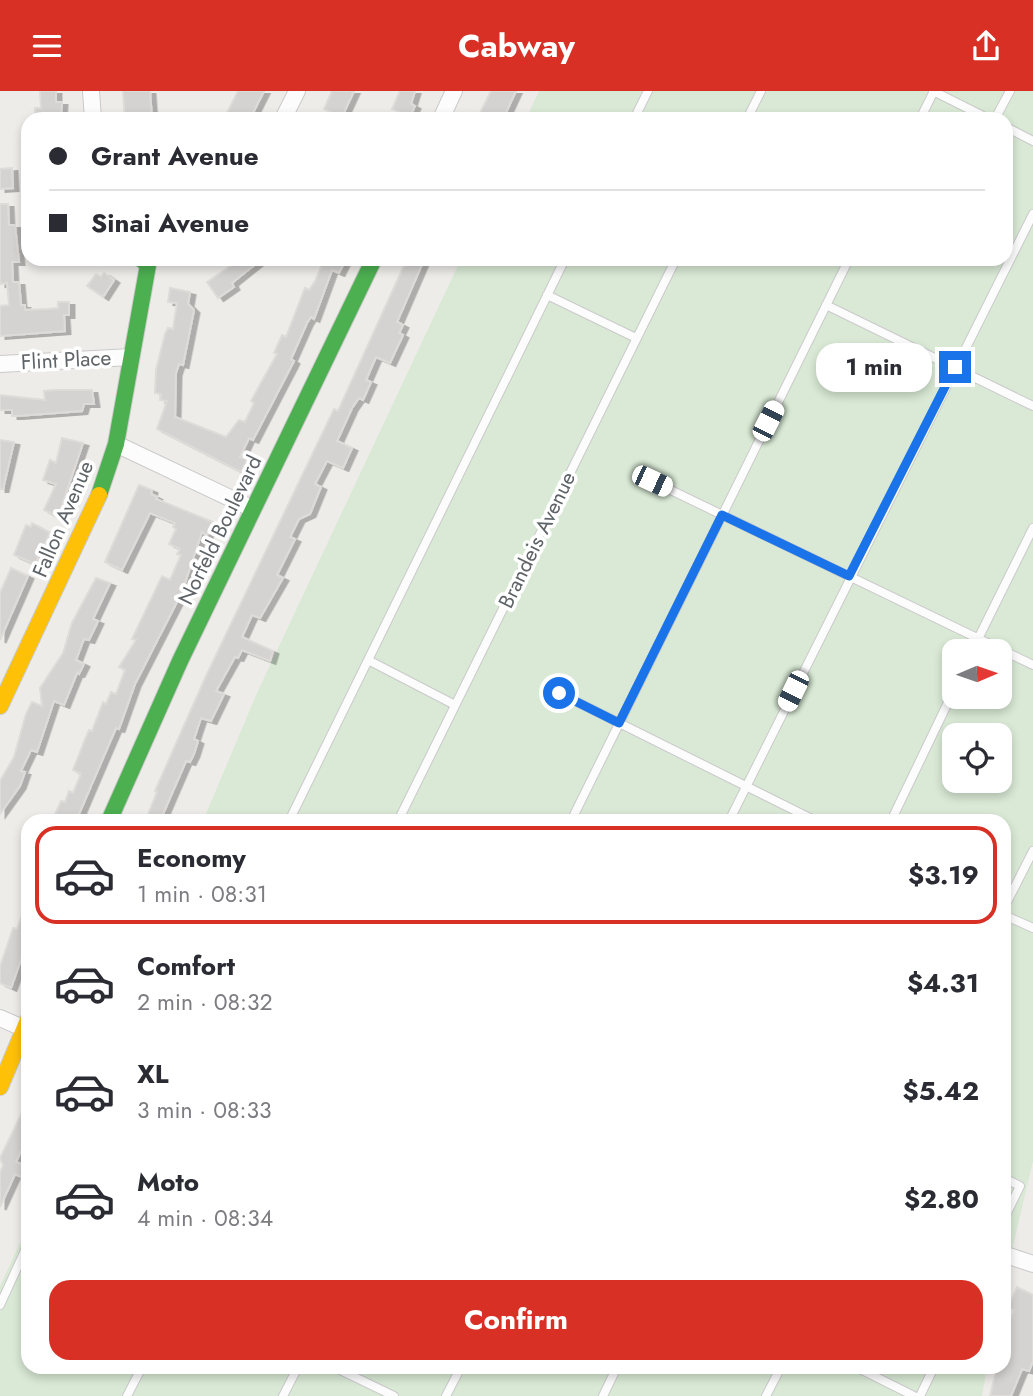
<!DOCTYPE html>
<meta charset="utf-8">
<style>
:root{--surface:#fff;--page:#f2f2f3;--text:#2b2b33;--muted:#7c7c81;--line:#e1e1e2;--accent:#d93025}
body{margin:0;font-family:Jost,sans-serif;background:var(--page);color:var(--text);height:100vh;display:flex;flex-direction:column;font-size:26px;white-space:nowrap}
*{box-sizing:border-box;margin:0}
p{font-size:23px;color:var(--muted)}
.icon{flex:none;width:38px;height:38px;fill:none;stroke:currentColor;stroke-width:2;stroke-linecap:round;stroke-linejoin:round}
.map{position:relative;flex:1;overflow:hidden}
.sheet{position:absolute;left:21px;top:723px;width:990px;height:560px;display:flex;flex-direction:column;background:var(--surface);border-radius:21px;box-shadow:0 4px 10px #0003}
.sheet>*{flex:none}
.hud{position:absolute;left:21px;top:21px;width:992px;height:154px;border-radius:21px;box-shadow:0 4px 10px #0003;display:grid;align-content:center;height:154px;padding:0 28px;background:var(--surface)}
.needle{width:46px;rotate:88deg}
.fabs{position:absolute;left:942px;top:548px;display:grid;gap:14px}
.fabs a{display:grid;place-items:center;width:70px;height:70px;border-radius:14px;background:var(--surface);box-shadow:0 4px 10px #0003;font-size:35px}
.end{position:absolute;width:32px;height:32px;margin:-16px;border:9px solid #1a73e8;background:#fff;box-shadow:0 0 0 4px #fff}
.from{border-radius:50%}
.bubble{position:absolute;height:49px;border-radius:21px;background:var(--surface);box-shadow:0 4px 10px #0003;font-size:23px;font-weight:700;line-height:49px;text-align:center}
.car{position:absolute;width:21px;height:42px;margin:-21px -10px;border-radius:9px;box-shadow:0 0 5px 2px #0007;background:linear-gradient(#fff 24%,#345 0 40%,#fff 0 76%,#345 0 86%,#fff 0)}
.hud b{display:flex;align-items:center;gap:24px;height:66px;font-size:26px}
.hud b+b{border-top:2px solid var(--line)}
.hud i{width:18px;height:18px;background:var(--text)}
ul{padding:12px 0 0;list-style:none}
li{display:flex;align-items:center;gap:21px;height:98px;margin:0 14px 10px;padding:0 14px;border:4px solid transparent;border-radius:21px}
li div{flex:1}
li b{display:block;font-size:26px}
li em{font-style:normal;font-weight:700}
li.selected{border-color:var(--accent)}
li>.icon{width:63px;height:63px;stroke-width:1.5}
.action{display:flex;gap:14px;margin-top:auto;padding:14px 28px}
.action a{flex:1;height:80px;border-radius:21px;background:var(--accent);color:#fff;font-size:28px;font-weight:700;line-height:80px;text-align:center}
header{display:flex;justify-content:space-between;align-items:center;height:91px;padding:0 28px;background:var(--accent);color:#fff;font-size:32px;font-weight:700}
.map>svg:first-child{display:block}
.green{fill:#d9e9d5;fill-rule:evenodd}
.building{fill:#d4d3d2;stroke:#dedbd8;stroke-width:2;filter:url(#shadow)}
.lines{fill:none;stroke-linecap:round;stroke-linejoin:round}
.lane-casing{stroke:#cacaca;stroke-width:10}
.street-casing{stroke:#cacaca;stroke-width:18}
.fast-casing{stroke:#c8c9c8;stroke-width:18}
.slow-casing{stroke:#c8c9c8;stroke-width:18}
.lane{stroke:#fcfcfc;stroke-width:8}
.street{stroke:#fcfcfc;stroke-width:16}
.fast{stroke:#4caf50;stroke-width:16}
.slow{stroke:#ffc107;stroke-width:16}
.route{stroke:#1a73e8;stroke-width:9}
.labels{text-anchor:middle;stroke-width:7;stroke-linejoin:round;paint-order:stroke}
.street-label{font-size:21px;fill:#5e6367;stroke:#fff}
</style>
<header><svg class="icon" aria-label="menu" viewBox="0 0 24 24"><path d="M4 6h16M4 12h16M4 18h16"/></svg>Cabway<svg class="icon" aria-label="share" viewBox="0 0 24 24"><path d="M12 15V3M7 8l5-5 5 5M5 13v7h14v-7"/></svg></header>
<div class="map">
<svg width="1033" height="1305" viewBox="0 0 1033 1305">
<defs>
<filter id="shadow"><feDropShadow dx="5.5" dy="3" stdDeviation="0" flood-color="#0004"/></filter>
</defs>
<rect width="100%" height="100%" fill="#eeece9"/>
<path class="green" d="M 539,0 L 1033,0 L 1033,1070 L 1005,1189 L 1004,730 L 203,730 L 257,602 L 461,168 L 1006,168 L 1006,28 L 526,28 ZM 954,560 L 999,560 L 999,606 L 954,606 ZM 954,644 L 999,644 L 999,690 L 954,690 Z
M 28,1135 L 28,1276 L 987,1276 L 982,1305 L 0,1305 L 0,1195 Z"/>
<path class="building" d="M 40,0 L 56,0 L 56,11 L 62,11 L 61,25 L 35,28 L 35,17 L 41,17 Z
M 123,0 L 150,0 L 152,28 L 125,28 Z
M 238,0 L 264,0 L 250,28 L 224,28 Z
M 332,0 L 354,0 L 342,26 L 324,18 Z
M 400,0 L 415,0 L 411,13 L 415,15 L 410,26 L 392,18 Z
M 491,0 L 516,0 L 503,28 L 477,28 Z
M 12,77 L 13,97 L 0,98 L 0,78 Z
M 0,113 L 8,113 L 9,134 L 15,134 L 19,171 L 12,171 L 13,191 L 19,191 L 21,214 L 25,214 L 25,219 L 48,218 L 58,217 L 58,211 L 69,211 L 69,224 L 64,224 L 65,240 L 0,245 L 0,215 L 9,214 L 7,192 L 0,193 Z
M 241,168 L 262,168 L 232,192 L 234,196 L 218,207 L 207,191 Z
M 309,168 L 346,168 L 339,182 L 332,179 L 314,228 L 311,226 L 307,232 L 291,268 L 294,270 L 253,349 L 249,347 L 240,366 L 247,369 L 241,381 L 157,338 L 167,310 L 160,309 L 161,303 L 155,302 L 156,279 L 165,243 L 168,237 L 173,238 L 177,212 L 168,211 L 170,197 L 190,201 L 188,213 L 194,219 L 183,274 L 179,273 L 176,282 L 175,326 L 226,346 L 239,329 L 245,331 L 254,312 L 251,310 L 277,263 L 274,262 L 282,244 L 286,246 L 305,197 L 309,199 L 315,190 L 322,174 Z
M 407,168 L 423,171 L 397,231 L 403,234 L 399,242 L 403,244 L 390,272 L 376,266 L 366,289 L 371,291 L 363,309 L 359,307 L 352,317 L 337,350 L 352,357 L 343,377 L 327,370 L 315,393 L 321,396 L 310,423 L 299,428 L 290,446 L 295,448 L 277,484 L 283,487 L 260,527 L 252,524 L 242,546 L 273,560 L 270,570 L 242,559 L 238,567 L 235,566 L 216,600 L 224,603 L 211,630 L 201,627 L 194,648 L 198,650 L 194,663 L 190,671 L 186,670 L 160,730 L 147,726 L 157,701 L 155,700 L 206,585 L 334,318 L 338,320 Z
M 104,182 L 114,189 L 103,206 L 87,195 L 96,183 L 101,186 Z
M 55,299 L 92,299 L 94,313 L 84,313 L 82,320 L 17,325 L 12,325 L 12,319 L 0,319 L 0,304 L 45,309 L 44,300 Z
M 62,347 L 83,352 L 58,426 L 44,419 L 56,393 L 43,389 L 50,369 L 56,372 Z
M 0,349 L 14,351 L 3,398 L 0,398 Z
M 139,394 L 152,399 L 151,403 L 157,406 L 156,408 L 213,431 L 207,444 L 202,441 L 182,501 L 135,593 L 119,638 L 116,637 L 76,730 L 52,730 L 61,710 L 65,711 L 69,700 L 73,702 L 81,683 L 73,679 L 86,646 L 89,639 L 92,640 L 103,611 L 106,613 L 111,601 L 116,603 L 125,579 L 119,576 L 136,549 L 132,548 L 162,485 L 170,489 L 181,464 L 177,463 L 180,458 L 169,453 L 176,438 L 173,436 L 175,432 L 150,422 L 122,479 L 105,471 Z
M 32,432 L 50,442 L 35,473 L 14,464 L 26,434 L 31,436 Z
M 11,477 L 28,485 L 0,549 L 0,502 Z
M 96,487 L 110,492 L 93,528 L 98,530 L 89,549 L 84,548 L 76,569 L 84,573 L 79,583 L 77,582 L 64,614 L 54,610 L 37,661 L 31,659 L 21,680 L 25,681 L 20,695 L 0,723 L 0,690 L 14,666 L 26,623 L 32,611 L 42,615 L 40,597 L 63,562 L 72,532 Z
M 27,810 L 28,849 L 11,897 L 0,892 L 0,876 L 13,837 L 17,838 Z
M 28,1009 L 28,1052 L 25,1051 L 16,1071 L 28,1076 L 28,1089 L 15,1083 L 0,1116 L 0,1082 L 3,1074 L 0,1067 Z
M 1017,1196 L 1033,1204 L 1033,1270 L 1029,1280 L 1022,1278 L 1011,1305 L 990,1305 L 997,1276 L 1004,1276 L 1004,1243 L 1014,1219 L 1008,1217 Z"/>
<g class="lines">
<g class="lane-casing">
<path id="lane" d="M 933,0 L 989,28
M 634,28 L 648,0
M 747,28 L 761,0
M 920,28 L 934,0
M 995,28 L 1010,0
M 1006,36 L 1033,50
M 547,204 L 636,247
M 826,214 L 1033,315
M 652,390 L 1033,574
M 972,560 L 1033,437
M 368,569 L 455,614
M 559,602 L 816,730
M 289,730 L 565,168
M 398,730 L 676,168
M 571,730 L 849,168
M 729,730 L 1033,123
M 891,730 L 954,599
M 1004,817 L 1033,760
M 1004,824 L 1033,837
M 1004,1087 L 1020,1095 L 1004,1128
M 0,1214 L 28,1153
M 334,1276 L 394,1305
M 856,1276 L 914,1305
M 127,1305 L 142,1276
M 283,1305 L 298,1276
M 446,1305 L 461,1276
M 603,1305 L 617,1276
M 766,1305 L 781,1276
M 920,1305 L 934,1276"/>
</g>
<g class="street-casing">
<path id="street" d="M 91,0 L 93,28
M 283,28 L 297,0
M 441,28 L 454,0
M 0,273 L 131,266
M 116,353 L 253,418
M 0,927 L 25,938
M 1009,1165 L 1033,1173"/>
</g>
<g class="fast-casing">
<path id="fast" d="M 99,404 L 116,353 L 148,174 L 141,168
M 109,730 L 180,570 L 374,168"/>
</g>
<g class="slow-casing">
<path id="slow" d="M 0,615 L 99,404
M 0,996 L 28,929"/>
</g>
<use href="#lane" class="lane"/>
<use href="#street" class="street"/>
<use href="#fast" class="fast"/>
<use href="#slow" class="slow"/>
</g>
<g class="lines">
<path class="route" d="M 559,602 L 619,632 L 722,424 L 849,485 L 955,276"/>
</g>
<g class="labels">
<g class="street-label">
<text transform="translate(66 269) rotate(-3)" y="7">Flint Place</text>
<text transform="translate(63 428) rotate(-67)" y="7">Fallon Avenue</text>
<text transform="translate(220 439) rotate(-64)" y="7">Norfeld Boulevard</text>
<text transform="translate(537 449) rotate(-64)" y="7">Brandeis Avenue</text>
</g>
</g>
</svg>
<div class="fabs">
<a><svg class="needle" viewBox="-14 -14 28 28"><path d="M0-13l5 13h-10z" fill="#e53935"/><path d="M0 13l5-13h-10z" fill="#7c7c81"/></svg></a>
<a><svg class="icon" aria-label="locate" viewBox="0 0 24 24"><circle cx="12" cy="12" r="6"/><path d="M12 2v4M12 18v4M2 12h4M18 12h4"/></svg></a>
</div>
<i class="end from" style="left:559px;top:602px"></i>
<i class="end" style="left:955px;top:276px"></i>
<div class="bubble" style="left:816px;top:252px;width:116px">1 min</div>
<i class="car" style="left:768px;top:330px;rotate:27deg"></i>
<i class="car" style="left:652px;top:390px;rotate:115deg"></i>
<i class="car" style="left:793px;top:600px;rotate:206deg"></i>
<div class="hud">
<b><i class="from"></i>Grant Avenue</b>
<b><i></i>Sinai Avenue</b>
</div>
<section class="sheet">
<ul>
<li class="selected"><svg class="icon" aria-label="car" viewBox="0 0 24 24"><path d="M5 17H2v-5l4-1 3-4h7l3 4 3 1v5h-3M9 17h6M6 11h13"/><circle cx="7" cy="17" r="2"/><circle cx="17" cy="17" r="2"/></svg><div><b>Economy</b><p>1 min · 08:31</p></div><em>$3.19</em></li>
<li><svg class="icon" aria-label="car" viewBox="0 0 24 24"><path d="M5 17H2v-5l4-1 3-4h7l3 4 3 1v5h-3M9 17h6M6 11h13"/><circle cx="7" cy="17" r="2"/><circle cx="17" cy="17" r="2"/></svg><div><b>Comfort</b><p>2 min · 08:32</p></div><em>$4.31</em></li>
<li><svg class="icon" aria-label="car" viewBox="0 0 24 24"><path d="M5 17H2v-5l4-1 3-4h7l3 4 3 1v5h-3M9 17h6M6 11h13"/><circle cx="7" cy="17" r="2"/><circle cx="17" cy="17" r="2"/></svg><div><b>XL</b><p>3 min · 08:33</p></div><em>$5.42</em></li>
<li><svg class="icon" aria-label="car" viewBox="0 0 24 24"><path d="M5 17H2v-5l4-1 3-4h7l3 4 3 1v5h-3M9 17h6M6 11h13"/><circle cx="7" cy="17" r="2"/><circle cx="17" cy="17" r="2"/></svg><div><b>Moto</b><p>4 min · 08:34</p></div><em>$2.80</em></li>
</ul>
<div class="action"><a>Confirm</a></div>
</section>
</div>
